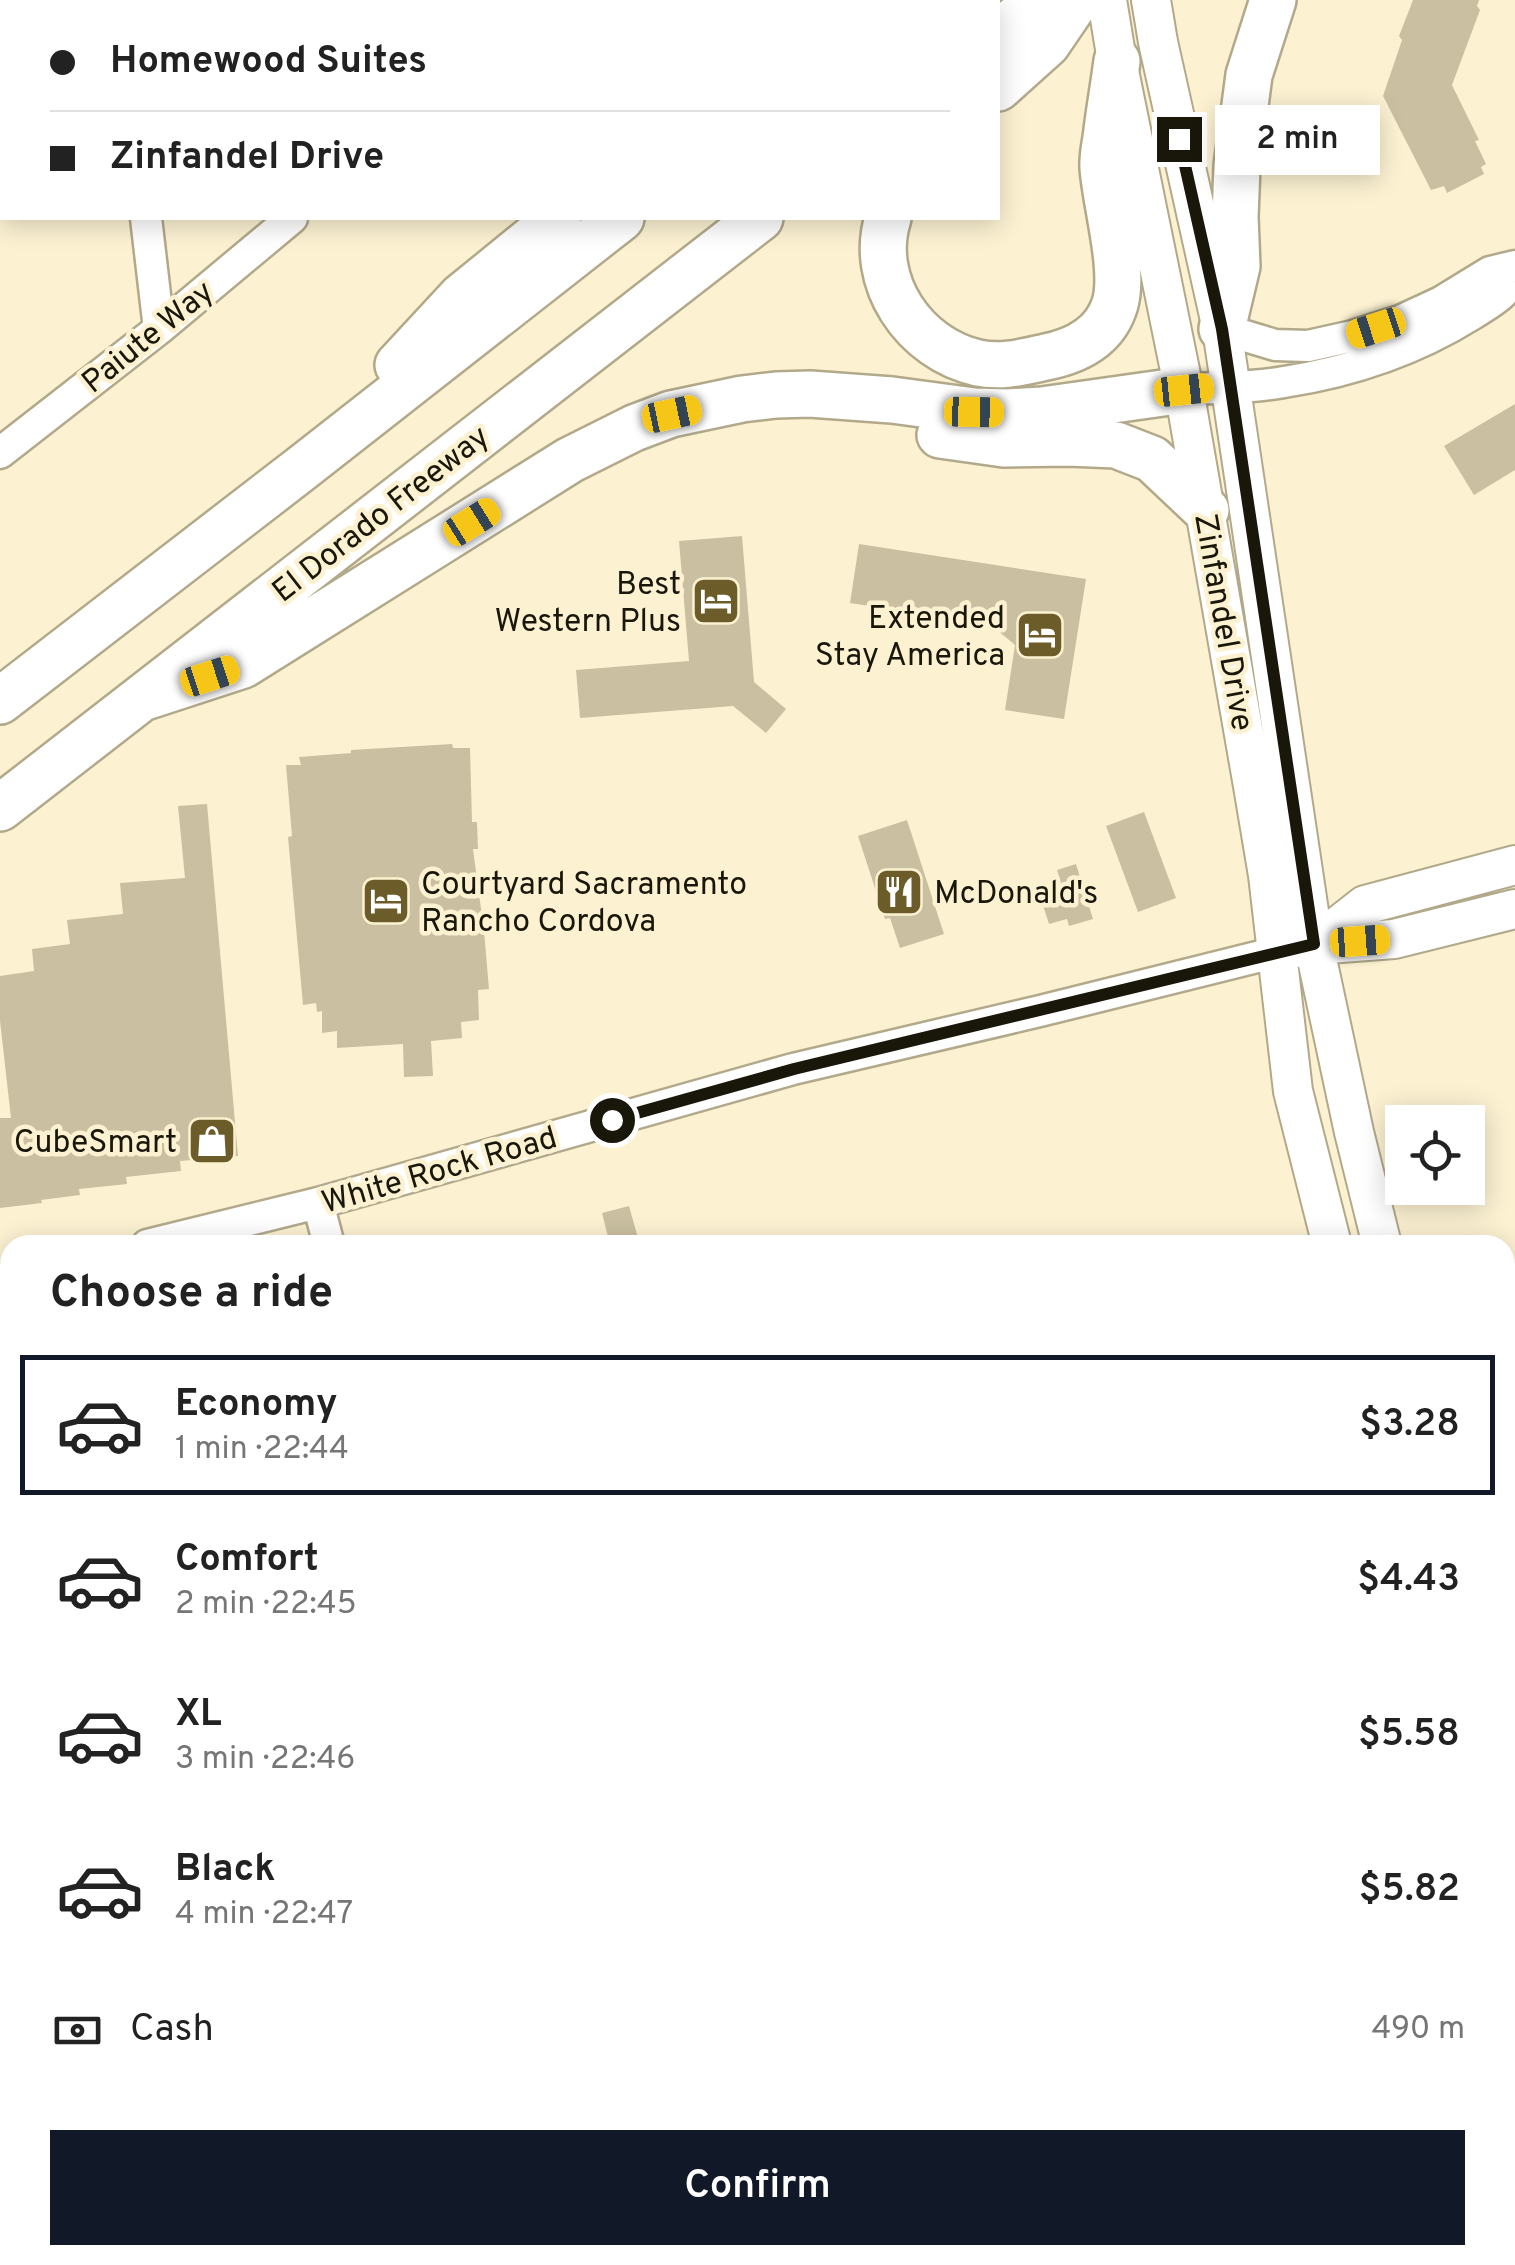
<!DOCTYPE html>
<meta charset="utf-8">
<style>
:root{--surface:#fff;--page:#f6f6f6;--text:#222;--muted:#767676;--line:#e0e0e0;--accent:#111827}
body{margin:0;font-family:Overpass,sans-serif;background:var(--page);color:var(--text);height:100vh;display:flex;flex-direction:column;font-size:38px;white-space:nowrap}
*{box-sizing:border-box;margin:0}
p{font-size:32px;color:var(--muted)}
.icon{flex:none;width:55px;height:55px;fill:none;stroke:currentColor;stroke-width:2;stroke-linecap:round;stroke-linejoin:round}
.map{position:relative;flex:1;overflow:hidden}
.sheet{position:absolute;left:0px;top:1235px;width:1515px;height:1030px;display:flex;flex-direction:column;background:var(--surface);border-radius:30px 30px 0 0;box-shadow:0 5px 25px #0003}
.sheet>*{flex:none}
.top-card{position:absolute;left:0px;top:0px;width:1000px;height:220px;box-shadow:0 5px 25px #0003;display:grid;align-content:center;height:220px;padding:0 50px;background:var(--surface)}
.buttons{position:absolute;left:1385px;top:1105px;display:grid;gap:20px}
.buttons a{display:grid;place-items:center;width:100px;height:100px;border-radius:0px;background:var(--surface);box-shadow:0 5px 25px #0003;font-size:50px}
.end{position:absolute;width:45px;height:45px;margin:-22px;border:12px solid #19160a;background:#fff;box-shadow:0 0 0 5px #fff}
.from{border-radius:50%}
.bubble{position:absolute;height:70px;border-radius:0px;background:var(--surface);box-shadow:0 5px 25px #0003;font-size:32px;font-weight:600;line-height:70px;text-align:center}
.car{position:absolute;width:30px;height:60px;margin:-30px -15px;border-radius:12px;box-shadow:0 0 8px 2px #0007;background:linear-gradient(#f5c518 24%,#345 0 40%,#f5c518 0 76%,#345 0 86%,#f5c518 0)}
.top-card b{display:flex;align-items:center;gap:35px;height:95px;font-size:38px}
.top-card b+b{border-top:2px solid var(--line)}
.top-card i{width:25px;height:25px;background:var(--text)}
ul{padding:0;list-style:none}
li{display:flex;align-items:center;gap:30px;height:140px;margin:0 20px 15px;padding:0 30px;border:5px solid transparent;border-radius:0px}
li div{flex:1}
li b{display:block;font-size:38px}
li em{font-style:normal;font-weight:600}
li.current{border-color:var(--accent)}
li>.icon{width:90px;height:90px;stroke-width:1.5}
h2{padding:0 50px;font-size:45px;line-height:120px}
.pay{display:flex;align-items:center;gap:25px;height:110px;padding:0 50px;font-size:38px}
.pay p{margin-inline-start:auto}
.button{display:flex;gap:20px;margin-top:auto;padding:20px 50px}
.button a{flex:1;height:115px;border-radius:0px;background:var(--accent);color:#fff;font-size:40px;font-weight:600;line-height:115px;text-align:center}
.map>svg:first-child{display:block}
.building{fill:#cac0a1}
.lines{fill:none;stroke-linecap:round;stroke-linejoin:round}
.minor-casing{stroke:#b2a98b;stroke-width:35}
.major-casing{stroke:#b2a98b;stroke-width:42}
.highway-casing{stroke:#b2a98b;stroke-width:50}
.minor{stroke:#fff;stroke-width:30}
.major{stroke:#fff;stroke-width:38}
.highway{stroke:#fff;stroke-width:45}
.route{stroke:#19160a;stroke-width:12}
.labels{text-anchor:middle;stroke-width:9;stroke-linejoin:round;paint-order:stroke}
.street-label{font-size:32px;fill:#19160a;stroke:#fcf2d2}
.poi-label{font-size:32px;fill:#19160a;stroke:#fcf2d2;text-anchor:end}
</style>
<div class="map">
<svg width="1515" height="2265" viewBox="0 0 1515 2265">
<rect width="100%" height="100%" fill="#fcf2d2"/>
<path class="building" d="M 1413,0 L 1479,0 L 1477,6 L 1480,10 L 1452,85 L 1479,140 L 1475,141 L 1486,164 L 1481,167 L 1484,174 L 1447,193 L 1444,186 L 1431,190 L 1383,96 L 1402,40 L 1399,36 Z
M 1515,404 L 1515,470 L 1474,495 L 1444,446 Z
M 742,536 L 754,682 L 786,709 L 766,733 L 733,706 L 580,718 L 576,670 L 689,661 L 679,541 Z
M 859,544 L 1086,579 L 1064,719 L 1005,710 L 1015,645 L 990,624 L 850,603 Z
M 452,744 L 453,748 L 470,748 L 472,822 L 477,822 L 478,849 L 473,849 L 484,931 L 489,989 L 478,990 L 479,1020 L 461,1022 L 462,1038 L 431,1041 L 433,1076 L 404,1077 L 403,1044 L 337,1048 L 337,1031 L 322,1033 L 322,1011 L 317,1012 L 316,1003 L 303,1005 L 288,837 L 292,836 L 286,765 L 301,765 L 299,757 L 351,753 L 351,750 Z
M 207,804 L 238,1156 L 180,1161 L 181,1171 L 126,1177 L 127,1184 L 79,1189 L 80,1195 L 41,1200 L 42,1203 L 0,1208 L 0,1118 L 11,1118 L 0,1021 L 0,976 L 34,971 L 32,949 L 70,944 L 67,920 L 123,914 L 120,883 L 185,878 L 178,806 Z
M 1144,812 L 1176,898 L 1138,912 L 1106,826 Z
M 907,820 L 944,934 L 900,948 L 890,918 L 885,919 L 858,836 Z
M 1076,864 L 1093,919 L 1069,926 L 1067,919 L 1049,924 L 1038,890 L 1061,883 L 1057,870 Z
M 629,1206 L 640,1245 L 610,1245 L 602,1213 Z"/>
<g class="lines">
<g class="minor-casing">
<path id="minor" d="M 120,0 L 120,2
M 364,0 L 364,2
M 560,2 L 563,0
M 146,218 L 159,329
M 1222,329 L 1275,345 L 1308,346 L 1353,336 L 1400,321 L 1441,302 L 1490,272 L 1515,266
M 1184,390 C 1217,387 1252,388 1284,382 C 1349,372 1415,350 1471,315 C 1488,304 1507,295 1515,275
M 0,453 L 159,329 L 292,218
M 318,1203 L 329,1245
M 147,1245 L 318,1203 L 793,1069 L 1040,1011 L 1277,952
M 0,1281 L 10,1278
M 0,2101 L 10,2098
M 595,2255 L 597,2265"/>
</g>
<g class="major-casing">
<path id="major" d="M 1107,0 L 1117,61 L 1184,390 L 1253,786 L 1268,875 L 1293,1091 L 1332,1245
M 1151,0 L 1158,42 L 1222,329 L 1314,945 L 1354,1132 L 1382,1245
M 1314,945 L 1365,905 L 1515,865
M 1289,949 L 1314,945 L 1394,939 L 1515,909
M 1505,1715 L 1515,1755
M 1505,1933 L 1515,1971"/>
</g>
<g class="highway-casing">
<path id="highway" d="M 811,2 L 814,0
M 895,2 L 898,0
M 998,33 L 1040,0
M 998,88 L 1047,44 L 1077,0
M 888,218 C 868,281 914,349 978,363 C 1001,368 1023,362 1046,357 C 1076,351 1105,337 1115,304 C 1125,269 1106,206 1103,168 C 1102,155 1106,142 1107,130 C 1110,107 1114,84 1117,61
M 1222,329 L 1237,266 L 1235,217 L 1237,166 L 1249,75 L 1273,0
M 398,365 L 461,297 L 558,218
M 940,435 L 1004,444 L 1069,443 L 1116,445 L 1152,459 L 1206,510
M 145,697 L 243,665 L 570,460 L 634,428 L 671,414 L 742,399 L 776,395 L 810,394 L 892,400 L 974,411 L 1007,412 L 1042,410 L 1184,390
M 0,701 L 302,468 L 621,218
M 0,808 L 760,218"/>
</g>
<use href="#minor" class="minor"/>
<use href="#major" class="major"/>
<use href="#highway" class="highway"/>
</g>
<g class="lines">
<path class="route" d="M 612,1120 L 794,1069 L 1314,944 L 1222,329 L 1179,139"/>
</g>
<defs>
<g id="hotel-square" transform="scale(2.5)"><rect x="-9" y="-9" width="18" height="18" rx="4" fill="#6b5c29" stroke="#fcf2d2"/><path d="M-6-4.5h1.5V1H6V5H4.5V3h-9V5H-6ZM-4 0a1.8 1.8 0 1 1 3.6 0ZM.5 0V-2.5h3Q6-2.5 6 0Z" fill="#fff"/></g>
<g id="restaurant-square" transform="scale(2.5)"><rect x="-9" y="-9" width="18" height="18" rx="4" fill="#6b5c29" stroke="#fcf2d2"/><path d="M-5-6h1v4h1v-4h1v4h1v-4h1v5L-1.5 .5V6h-2V.5L-5-1ZM5-6V6H3V1.5H1.5Q1.5-4 5-6Z" fill="#fff"/></g>
<g id="shop-square" transform="scale(2.5)"><rect x="-9" y="-9" width="18" height="18" rx="4" fill="#6b5c29" stroke="#fcf2d2"/><path d="M-5-2.5h2.3a2.7 3.5 0 0 1 5.4 0H5L5.5 6h-11ZM-1.5-2.5h3a1.5 2.3 0 0 0-3 0Z" fill="#fff"/></g>
</defs>
<g fill-rule="evenodd">
<use href="#hotel-square" x="716" y="601"/>
<use href="#hotel-square" x="1040" y="635"/>
<use href="#restaurant-square" x="899" y="892"/>
<use href="#hotel-square" x="386" y="901"/>
<use href="#shop-square" x="212" y="1141"/>
</g>
<g class="labels">
<g class="street-label">
<text transform="translate(147 336) rotate(-39)" y="11">Paiute Way</text>
<text transform="translate(380 513) rotate(-38)" y="11">El Dorado Freeway</text>
<text transform="translate(1225 622) rotate(80)" y="11">Zinfandel Drive</text>
<text transform="translate(439 1169) rotate(-16)" y="11">White Rock Road</text>
</g>
<g class="poi-label">
<text x="681" y="594">Best<tspan x="681" dy="37">Western Plus</tspan></text>
<text x="1005" y="628">Extended<tspan x="1005" dy="37">Stay America</tspan></text>
<text x="421" y="894" text-anchor="start">Courtyard Sacramento<tspan x="421" dy="37">Rancho Cordova</tspan></text>
<text x="934" y="903" text-anchor="start">McDonald's</text>
<text x="177" y="1152">CubeSmart</text>
</g>
</g>
</svg>
<div class="buttons">
<a><svg class="icon" aria-label="locate" viewBox="0 0 24 24"><circle cx="12" cy="12" r="6"/><path d="M12 2v4M12 18v4M2 12h4M18 12h4"/></svg></a>
</div>
<i class="end from" style="left:612px;top:1120px"></i>
<i class="end" style="left:1179px;top:139px"></i>
<div class="bubble" style="left:1215px;top:105px;width:165px">2 min</div>
<i class="car" style="left:1376px;top:328px;rotate:252deg"></i>
<i class="car" style="left:1184px;top:390px;rotate:84deg"></i>
<i class="car" style="left:974px;top:412px;rotate:91deg"></i>
<i class="car" style="left:672px;top:414px;rotate:78deg"></i>
<i class="car" style="left:472px;top:522px;rotate:58deg"></i>
<i class="car" style="left:210px;top:676px;rotate:72deg"></i>
<i class="car" style="left:1360px;top:941px;rotate:86deg"></i>
<div class="top-card">
<b><i class="from"></i>Homewood Suites</b>
<b><i></i>Zinfandel Drive</b>
</div>
<section class="sheet">
<h2>Choose a ride</h2>
<ul>
<li class="current"><svg class="icon" aria-label="car" viewBox="0 0 24 24"><path d="M5 17H2v-5l4-1 3-4h7l3 4 3 1v5h-3M9 17h6M6 11h13"/><circle cx="7" cy="17" r="2"/><circle cx="17" cy="17" r="2"/></svg><div><b>Economy</b><p>1 min · 22:44</p></div><em>$3.28</em></li>
<li><svg class="icon" aria-label="car" viewBox="0 0 24 24"><path d="M5 17H2v-5l4-1 3-4h7l3 4 3 1v5h-3M9 17h6M6 11h13"/><circle cx="7" cy="17" r="2"/><circle cx="17" cy="17" r="2"/></svg><div><b>Comfort</b><p>2 min · 22:45</p></div><em>$4.43</em></li>
<li><svg class="icon" aria-label="car" viewBox="0 0 24 24"><path d="M5 17H2v-5l4-1 3-4h7l3 4 3 1v5h-3M9 17h6M6 11h13"/><circle cx="7" cy="17" r="2"/><circle cx="17" cy="17" r="2"/></svg><div><b>XL</b><p>3 min · 22:46</p></div><em>$5.58</em></li>
<li><svg class="icon" aria-label="car" viewBox="0 0 24 24"><path d="M5 17H2v-5l4-1 3-4h7l3 4 3 1v5h-3M9 17h6M6 11h13"/><circle cx="7" cy="17" r="2"/><circle cx="17" cy="17" r="2"/></svg><div><b>Black</b><p>4 min · 22:47</p></div><em>$5.82</em></li>
</ul>
<div class="pay"><svg class="icon" aria-label="cash" viewBox="0 0 24 24"><path d="M3 7h18v10H3z"/><circle cx="12" cy="12" r="2"/></svg>Cash<p>490 m</p></div>
<div class="button"><a>Confirm</a></div>
</section>
</div>
